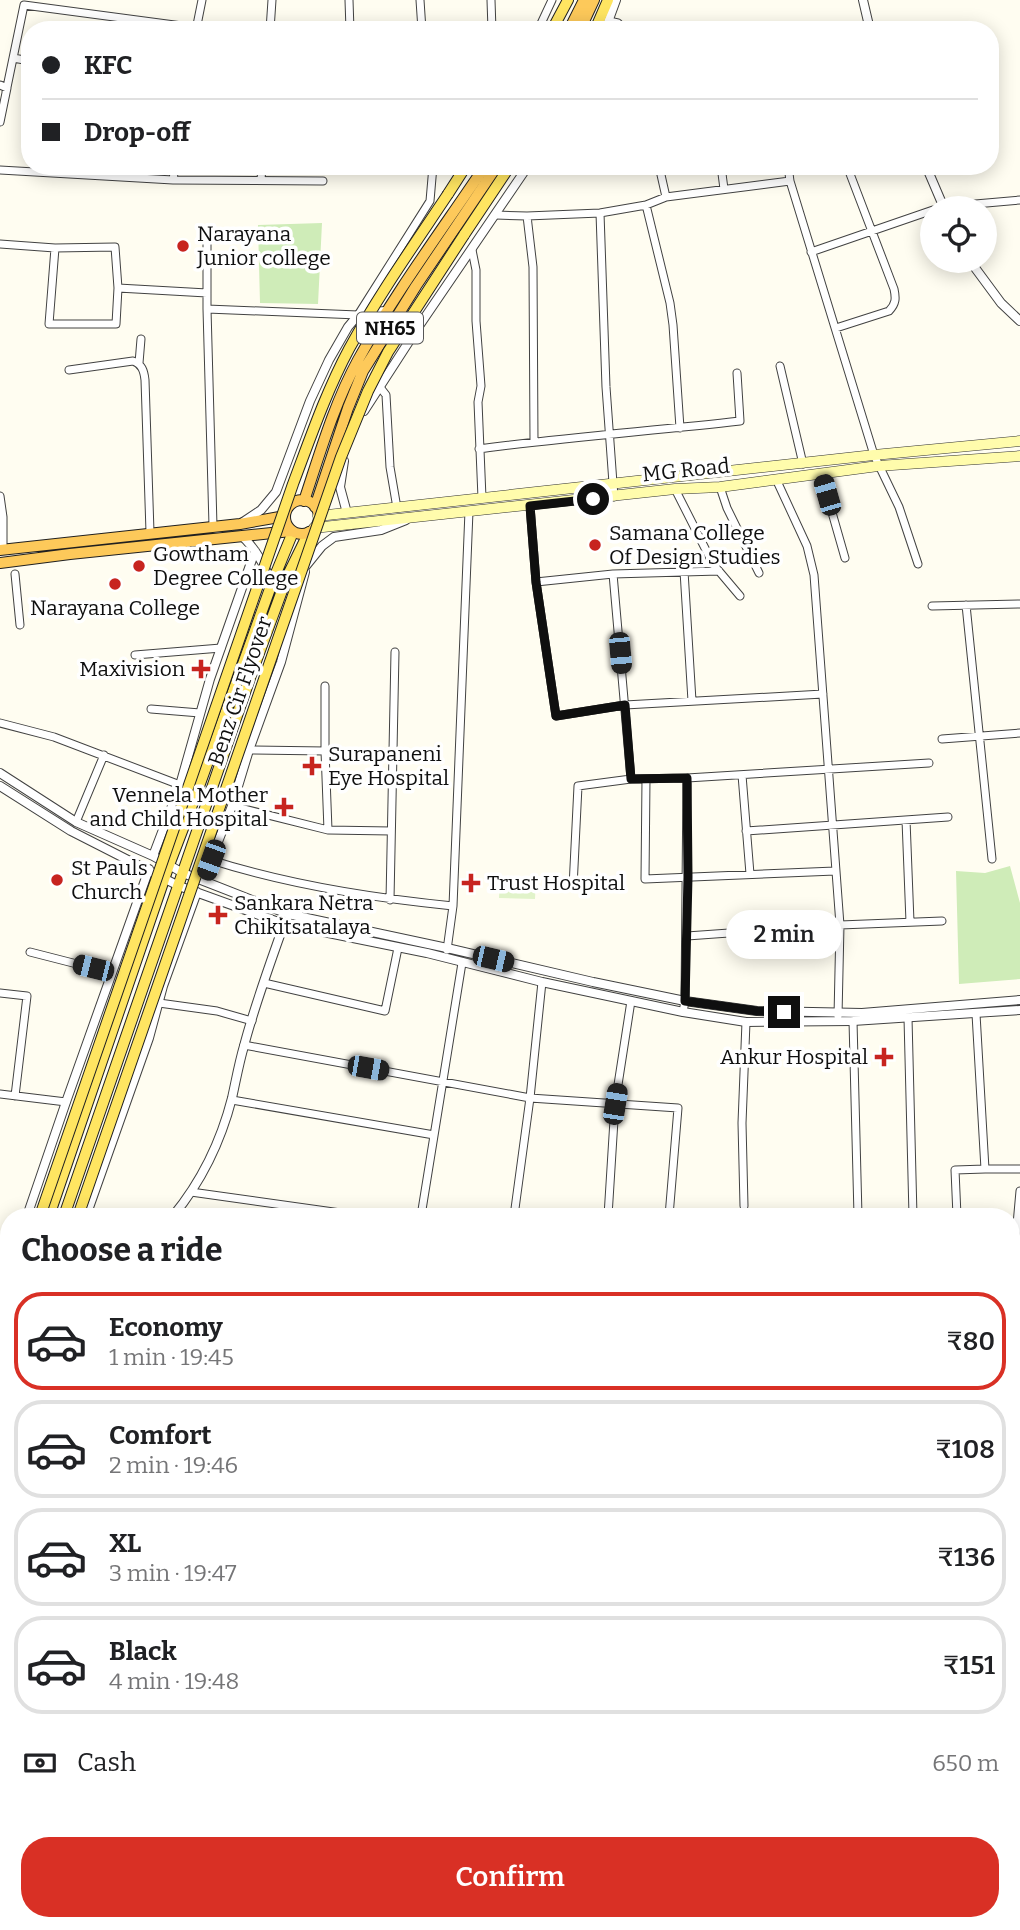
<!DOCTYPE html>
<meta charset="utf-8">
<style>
:root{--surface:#fff;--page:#f2f2f2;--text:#202124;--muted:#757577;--line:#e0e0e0;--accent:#d93025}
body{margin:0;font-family:Bitter,serif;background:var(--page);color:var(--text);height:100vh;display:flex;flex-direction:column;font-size:26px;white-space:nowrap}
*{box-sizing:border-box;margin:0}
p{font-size:23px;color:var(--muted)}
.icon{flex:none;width:38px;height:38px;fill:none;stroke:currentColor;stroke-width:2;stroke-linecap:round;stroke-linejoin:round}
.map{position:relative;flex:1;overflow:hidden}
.details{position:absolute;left:0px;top:1208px;width:1020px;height:723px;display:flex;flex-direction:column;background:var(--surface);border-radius:28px 28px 0 0;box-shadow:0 4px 18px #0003}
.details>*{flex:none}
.banner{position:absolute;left:21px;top:21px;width:978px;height:154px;border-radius:28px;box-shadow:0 4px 18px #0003;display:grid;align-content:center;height:154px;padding:0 21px;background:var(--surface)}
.tools{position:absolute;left:920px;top:196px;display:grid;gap:14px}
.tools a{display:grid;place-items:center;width:77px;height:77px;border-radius:50%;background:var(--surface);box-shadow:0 4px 18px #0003;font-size:35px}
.end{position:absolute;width:32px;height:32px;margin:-16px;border:9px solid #0f0f0f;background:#fff;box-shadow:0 0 0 4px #fff}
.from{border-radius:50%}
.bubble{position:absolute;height:49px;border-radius:24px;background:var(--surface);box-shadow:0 4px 18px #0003;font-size:23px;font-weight:600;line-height:49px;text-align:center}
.car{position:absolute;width:21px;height:42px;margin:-21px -10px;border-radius:9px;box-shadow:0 0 5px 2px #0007;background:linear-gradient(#222 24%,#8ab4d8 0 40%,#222 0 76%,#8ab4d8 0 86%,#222 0)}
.banner b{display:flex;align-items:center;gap:24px;height:66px;font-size:26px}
.banner b+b{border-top:2px solid var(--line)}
.banner i{width:18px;height:18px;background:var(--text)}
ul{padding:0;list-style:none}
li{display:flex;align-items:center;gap:21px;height:98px;margin:0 14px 10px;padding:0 7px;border:4px solid var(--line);border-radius:28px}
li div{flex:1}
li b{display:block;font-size:26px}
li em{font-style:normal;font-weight:600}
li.active{border-color:var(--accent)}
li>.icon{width:63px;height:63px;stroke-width:1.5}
h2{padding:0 21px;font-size:32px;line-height:84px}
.pay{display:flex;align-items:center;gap:18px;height:77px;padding:0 21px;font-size:26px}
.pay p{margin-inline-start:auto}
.primary-button{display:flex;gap:14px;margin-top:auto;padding:14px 21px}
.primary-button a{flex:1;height:80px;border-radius:28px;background:var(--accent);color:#fff;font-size:28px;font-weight:600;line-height:80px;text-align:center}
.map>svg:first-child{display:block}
.green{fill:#cfecb8}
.pitch{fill:#e1f3ca}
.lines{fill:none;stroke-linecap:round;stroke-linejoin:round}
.minor-casing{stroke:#424242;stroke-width:9}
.tertiary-casing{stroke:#424242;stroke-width:10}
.secondary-casing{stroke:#313131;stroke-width:11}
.primary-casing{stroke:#202020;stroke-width:12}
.trunk-casing{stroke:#202020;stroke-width:12}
.minor{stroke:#fff;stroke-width:7}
.tertiary{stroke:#fff;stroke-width:8}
.secondary{stroke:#fffcac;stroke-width:10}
.primary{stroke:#ffe561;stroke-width:10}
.trunk{stroke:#fdc95a;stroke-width:10}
.primary-bridge-casing{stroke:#202020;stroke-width:12;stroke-linecap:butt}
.primary-bridge{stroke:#ffe561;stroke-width:10}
.route{stroke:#0f0f0f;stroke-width:9}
.poi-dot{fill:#c7241f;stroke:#fff;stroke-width:2.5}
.labels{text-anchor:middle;stroke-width:7;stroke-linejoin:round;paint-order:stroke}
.shield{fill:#fff;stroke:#575757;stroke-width:2}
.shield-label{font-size:19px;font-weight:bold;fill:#0f0f0f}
.poi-label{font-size:21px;fill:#0f0f0f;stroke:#fff;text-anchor:start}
.street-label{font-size:21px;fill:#0f0f0f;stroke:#fff}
</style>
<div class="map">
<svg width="1020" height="1930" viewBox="0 0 1020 1930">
<rect width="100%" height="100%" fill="#fffdf1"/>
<path class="green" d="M 322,223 L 318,304 L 260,303 L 258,225 Z
M 1010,866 L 1020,903 L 1020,979 L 959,984 L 956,871 L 985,873 Z
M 9,1866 L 9,1922 L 105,1922 L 106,1930 L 0,1930 L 0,1867 Z"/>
<path class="pitch" d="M 500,878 L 536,879 L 535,899 L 499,898 Z
M 9,1900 L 9,1922 L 77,1922 L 80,1930 L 0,1930 L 0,1904 Z"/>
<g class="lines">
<g class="minor-casing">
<path id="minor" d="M 349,0 L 350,30
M 420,0 L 422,30
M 491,0 L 492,30
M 609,21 L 618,23 L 625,30
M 196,30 L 202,0
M 270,30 L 272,0
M 538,30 L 552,0
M 13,58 L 30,61
M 0,85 L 7,88 L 0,122
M 6,92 L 24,5 L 197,28
M 659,166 L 666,197
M 721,166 L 724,189
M 788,166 L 790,181
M 0,170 L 173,180 L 323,181
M 173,180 L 175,166
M 261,180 L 262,166
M 646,205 L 670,303 L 673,325 L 680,428
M 941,207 L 1020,200
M 600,213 L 606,387 L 614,497
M 496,215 L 527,216 L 600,213 L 646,205 L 666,197 L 790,181 L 874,455 L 899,507 L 918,564
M 527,216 L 533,267 L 534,442
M 207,240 L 207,309
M 0,244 L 55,248 L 115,247 L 118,288 L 116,324 L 49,324 L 55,248
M 472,250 L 476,270 L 476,321 L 481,386 L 478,402 L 482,498
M 811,252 L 933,210
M 118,288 L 207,293
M 836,328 L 889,311 C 896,304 896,298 894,289 L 847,166
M 139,363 L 141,339
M 780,366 L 803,464
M 69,370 L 133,361 C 142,364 144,371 145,380 L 150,532
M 379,386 L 386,395 L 390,467 L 397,508
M 479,449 C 566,437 653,431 740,421 L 737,373
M 821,474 L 845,558
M 776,479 L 807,546 L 814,575 L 840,925 L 838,1016
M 720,487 L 727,508 L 759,573
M 675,489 L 713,564 L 740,596
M 0,496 L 3,517 L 3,549
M 530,506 L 536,582 L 556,716 L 625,705 L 823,694
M 213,526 L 207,309 L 358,315 L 430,201 L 433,166
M 684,571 L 692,701
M 15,574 L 20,625
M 613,574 L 631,779
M 536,582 L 613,574 L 719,571
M 966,605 L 992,859
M 932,606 L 1020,604
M 135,655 L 221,648
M 325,686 L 325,751 L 328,830
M 151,709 L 200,713
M 0,723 L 54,737 L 180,785
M 942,739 L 1020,733
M 249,750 L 325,751
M 742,775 L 750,874
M 646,779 L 645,879 L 835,871
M 232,806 L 328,830 L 391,831
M 906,820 L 910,922
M 76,822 L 104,755
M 746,831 L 948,817
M 211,860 C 289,885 372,898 453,906
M 573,887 L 578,786 L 631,779 L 687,778 L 929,763
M 390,900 L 395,652
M 687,936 L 840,925 L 942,921
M 447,950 L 453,906 L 469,511
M 30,952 L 112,973
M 264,983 L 385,1011 L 398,948
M 0,993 L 27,996 L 15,1096
M 159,1003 L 217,1011 L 252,1021
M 683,1012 L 685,1001 L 687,778
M 976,1014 L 985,1169 L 1020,1169
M 908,1018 L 913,1216
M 853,1021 L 858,1216
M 244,1045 L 530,1098 L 678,1108 L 669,1216
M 0,1094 L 66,1102
M 232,1100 L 434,1135
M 191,1192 L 362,1216
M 744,1206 L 742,1123 L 746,1022
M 421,1216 L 462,963
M 514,1216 L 530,1098 L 542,982
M 608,1216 L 615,1104 L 631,1001
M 957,1216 L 955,1170 L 985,1169
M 1012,1280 L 1020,1191
M 1020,1535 L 1016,1665 L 1020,1726
M 1012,1744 L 1020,1742
M 1020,1801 L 1020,1823
M 1012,1883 L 1020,1882
M 456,1922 L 457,1930
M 750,1922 L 752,1930
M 813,1922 L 813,1930
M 873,1922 L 874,1930
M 685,1930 L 684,1927 L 735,1922"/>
</g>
<g class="tertiary-casing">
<path id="tertiary" d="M 863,0 L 870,30
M 605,30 L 616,0
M 926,166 L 944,208
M 970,261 L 1001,303 L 1020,321
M 364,411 L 419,326 L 528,166
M 344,461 L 340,487 L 347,513
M 243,522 L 261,510 L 276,492 L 310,401 L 329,360 L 348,327 L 358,315 L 364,312 L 388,311
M 242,536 C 256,549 264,565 272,583
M 305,567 L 322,546 L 334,537 L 381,530 L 406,520
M 0,773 L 76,822 L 153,856 L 183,873 L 288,914 L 447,948 L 593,982 L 685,1001 L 757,1011 L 862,1013 L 1020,1000
M 0,786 L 71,831 L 179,886 L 284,924 L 427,953 L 542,982 L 683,1012 L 746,1022 L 853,1021 L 1020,1010
M 153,856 L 180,785 L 210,679 L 255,551
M 203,880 L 232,806 L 249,750 L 281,662 L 305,572
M 27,1216 L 66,1102 L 149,869
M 86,1216 L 149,1038 L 163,986 L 197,892
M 173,1216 C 201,1182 221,1141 232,1098 C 236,1080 239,1063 244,1046 C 255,1004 270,964 284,924
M 0,1295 L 9,1270
M 1012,1467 L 1020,1467
M 0,1501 L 9,1468
M 1012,1657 L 1020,1655
M 1012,1666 L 1020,1665
M 0,1793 L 9,1792
M 0,1805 L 9,1804"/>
</g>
<g class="secondary-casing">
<path id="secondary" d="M 318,516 L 874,455 L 1020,441
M 314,528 L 675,489 L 720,487 L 878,466 L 1020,456"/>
</g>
<g class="primary-casing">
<path id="primary" d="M 552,30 L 568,0
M 595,30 L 608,0
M 448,194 L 466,166
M 464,235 L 510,166
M 49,1216 L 169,865 L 197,792 L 272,583 L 293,532
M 64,1216 L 251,675 L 287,577 L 309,532
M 0,1332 L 9,1307
M 0,1361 L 9,1335
M 0,1405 L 9,1380
M 0,1444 L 9,1418"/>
</g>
<g class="trunk-casing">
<path id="trunk" d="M 569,30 L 584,0
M 580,30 L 594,0
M285 517a17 17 0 1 1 34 0a17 17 0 1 1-34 0Z
M 304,501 C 320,453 334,404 358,360 C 395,293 442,230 485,166
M 315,507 L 348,408 L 363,371 L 416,286 L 497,166
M 0,550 L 240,524 L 285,516
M 0,563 L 70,554 L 291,531"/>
</g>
<use href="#minor" class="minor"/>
<use href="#tertiary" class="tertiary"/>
<use href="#secondary" class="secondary"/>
<use href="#primary" class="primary"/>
<use href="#trunk" class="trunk"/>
<g class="primary-bridge-casing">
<path id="primary-bridge" d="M 40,1216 L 293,484 C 310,439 326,392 349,349 C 378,296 414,245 448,194
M 78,1216 L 341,457 L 368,391 L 388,352 L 464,235"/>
</g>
<use href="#primary-bridge" class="primary-bridge"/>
</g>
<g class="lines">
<path class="route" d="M 593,499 L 530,506 L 536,582 L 556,716 L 625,705 L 631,779 L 687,778 L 688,877 L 685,1001 L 757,1011 L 784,1012"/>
</g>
<g class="poi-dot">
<circle cx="183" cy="246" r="7"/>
<circle cx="595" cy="545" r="7"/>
<circle cx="139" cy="566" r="7"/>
<circle cx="115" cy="584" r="7"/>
<path d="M197.5 658.5h7v7h7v7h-7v7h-7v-7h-7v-7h7z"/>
<path d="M308.5 755.5h7v7h7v7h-7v7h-7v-7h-7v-7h7z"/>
<path d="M280.5 796.5h7v7h7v7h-7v7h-7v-7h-7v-7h7z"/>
<circle cx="57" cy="880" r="7"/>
<path d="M467.5 872.5h7v7h7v7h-7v7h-7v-7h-7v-7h7z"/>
<path d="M214.5 904.5h7v7h7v7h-7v7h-7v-7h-7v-7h7z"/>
<path d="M880.5 1046.5h7v7h7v7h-7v7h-7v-7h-7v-7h7z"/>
</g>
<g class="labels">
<rect class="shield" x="357" y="312.5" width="66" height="31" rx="5"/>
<g class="shield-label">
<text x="390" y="335">NH65</text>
</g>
<g class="poi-label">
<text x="197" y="241">Narayana<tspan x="197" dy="24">Junior college</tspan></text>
<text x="609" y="540">Samana College<tspan x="609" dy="24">Of Design Studies</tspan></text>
<text x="153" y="561">Gowtham<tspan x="153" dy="24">Degree College</tspan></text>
<text x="115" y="615" text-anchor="middle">Narayana College</text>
<text x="185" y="676" text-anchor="end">Maxivision</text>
<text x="328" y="761">Surapaneni<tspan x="328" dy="24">Eye Hospital</tspan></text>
<text x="268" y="802" text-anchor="end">Vennela Mother<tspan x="268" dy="24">and Child Hospital</tspan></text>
<text x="71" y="875">St Pauls<tspan x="71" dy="24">Church</tspan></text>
<text x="487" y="890">Trust Hospital</text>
<text x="234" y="910">Sankara Netra<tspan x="234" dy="24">Chikitsatalaya</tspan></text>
<text x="868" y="1064" text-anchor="end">Ankur Hospital</text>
</g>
<g class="street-label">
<text transform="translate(686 470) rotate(-6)" y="7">MG Road</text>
<text transform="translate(240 691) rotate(-71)" y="7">Benz Cir Flyover</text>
</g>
</g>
</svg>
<div class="tools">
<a><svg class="icon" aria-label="locate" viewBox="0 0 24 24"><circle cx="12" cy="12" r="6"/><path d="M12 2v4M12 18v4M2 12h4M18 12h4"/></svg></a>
</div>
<i class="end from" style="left:593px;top:499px"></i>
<i class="end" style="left:784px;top:1012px"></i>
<div class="bubble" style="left:726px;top:910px;width:116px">2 min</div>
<i class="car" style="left:827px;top:495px;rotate:344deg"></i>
<i class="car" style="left:620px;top:653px;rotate:175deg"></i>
<i class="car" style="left:211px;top:860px;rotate:200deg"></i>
<i class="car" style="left:493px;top:959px;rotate:103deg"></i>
<i class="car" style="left:93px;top:968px;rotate:284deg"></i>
<i class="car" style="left:368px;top:1068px;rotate:100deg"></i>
<i class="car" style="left:615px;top:1104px;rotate:9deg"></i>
<div class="banner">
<b><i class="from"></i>KFC</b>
<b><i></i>Drop-off</b>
</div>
<section class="details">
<h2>Choose a ride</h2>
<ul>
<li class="active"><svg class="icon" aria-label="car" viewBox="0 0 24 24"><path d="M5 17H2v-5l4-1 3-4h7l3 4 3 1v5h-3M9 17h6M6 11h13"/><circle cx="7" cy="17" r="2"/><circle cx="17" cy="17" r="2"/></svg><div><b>Economy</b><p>1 min · 19:45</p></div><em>₹80</em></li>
<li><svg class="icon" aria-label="car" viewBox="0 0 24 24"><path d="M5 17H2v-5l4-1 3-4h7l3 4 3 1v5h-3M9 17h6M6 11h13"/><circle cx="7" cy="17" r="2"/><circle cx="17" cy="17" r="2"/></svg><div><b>Comfort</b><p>2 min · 19:46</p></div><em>₹108</em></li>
<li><svg class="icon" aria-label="car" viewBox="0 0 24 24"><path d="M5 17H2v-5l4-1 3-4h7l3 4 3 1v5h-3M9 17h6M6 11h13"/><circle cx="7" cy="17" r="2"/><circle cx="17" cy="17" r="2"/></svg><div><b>XL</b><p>3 min · 19:47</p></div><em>₹136</em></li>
<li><svg class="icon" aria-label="car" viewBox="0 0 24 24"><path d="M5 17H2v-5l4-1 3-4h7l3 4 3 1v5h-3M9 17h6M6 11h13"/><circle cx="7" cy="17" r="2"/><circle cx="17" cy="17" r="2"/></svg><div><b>Black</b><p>4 min · 19:48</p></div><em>₹151</em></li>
</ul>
<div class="pay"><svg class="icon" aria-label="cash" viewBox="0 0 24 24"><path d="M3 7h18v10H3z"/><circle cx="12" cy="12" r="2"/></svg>Cash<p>650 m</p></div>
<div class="primary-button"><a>Confirm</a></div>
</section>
</div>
